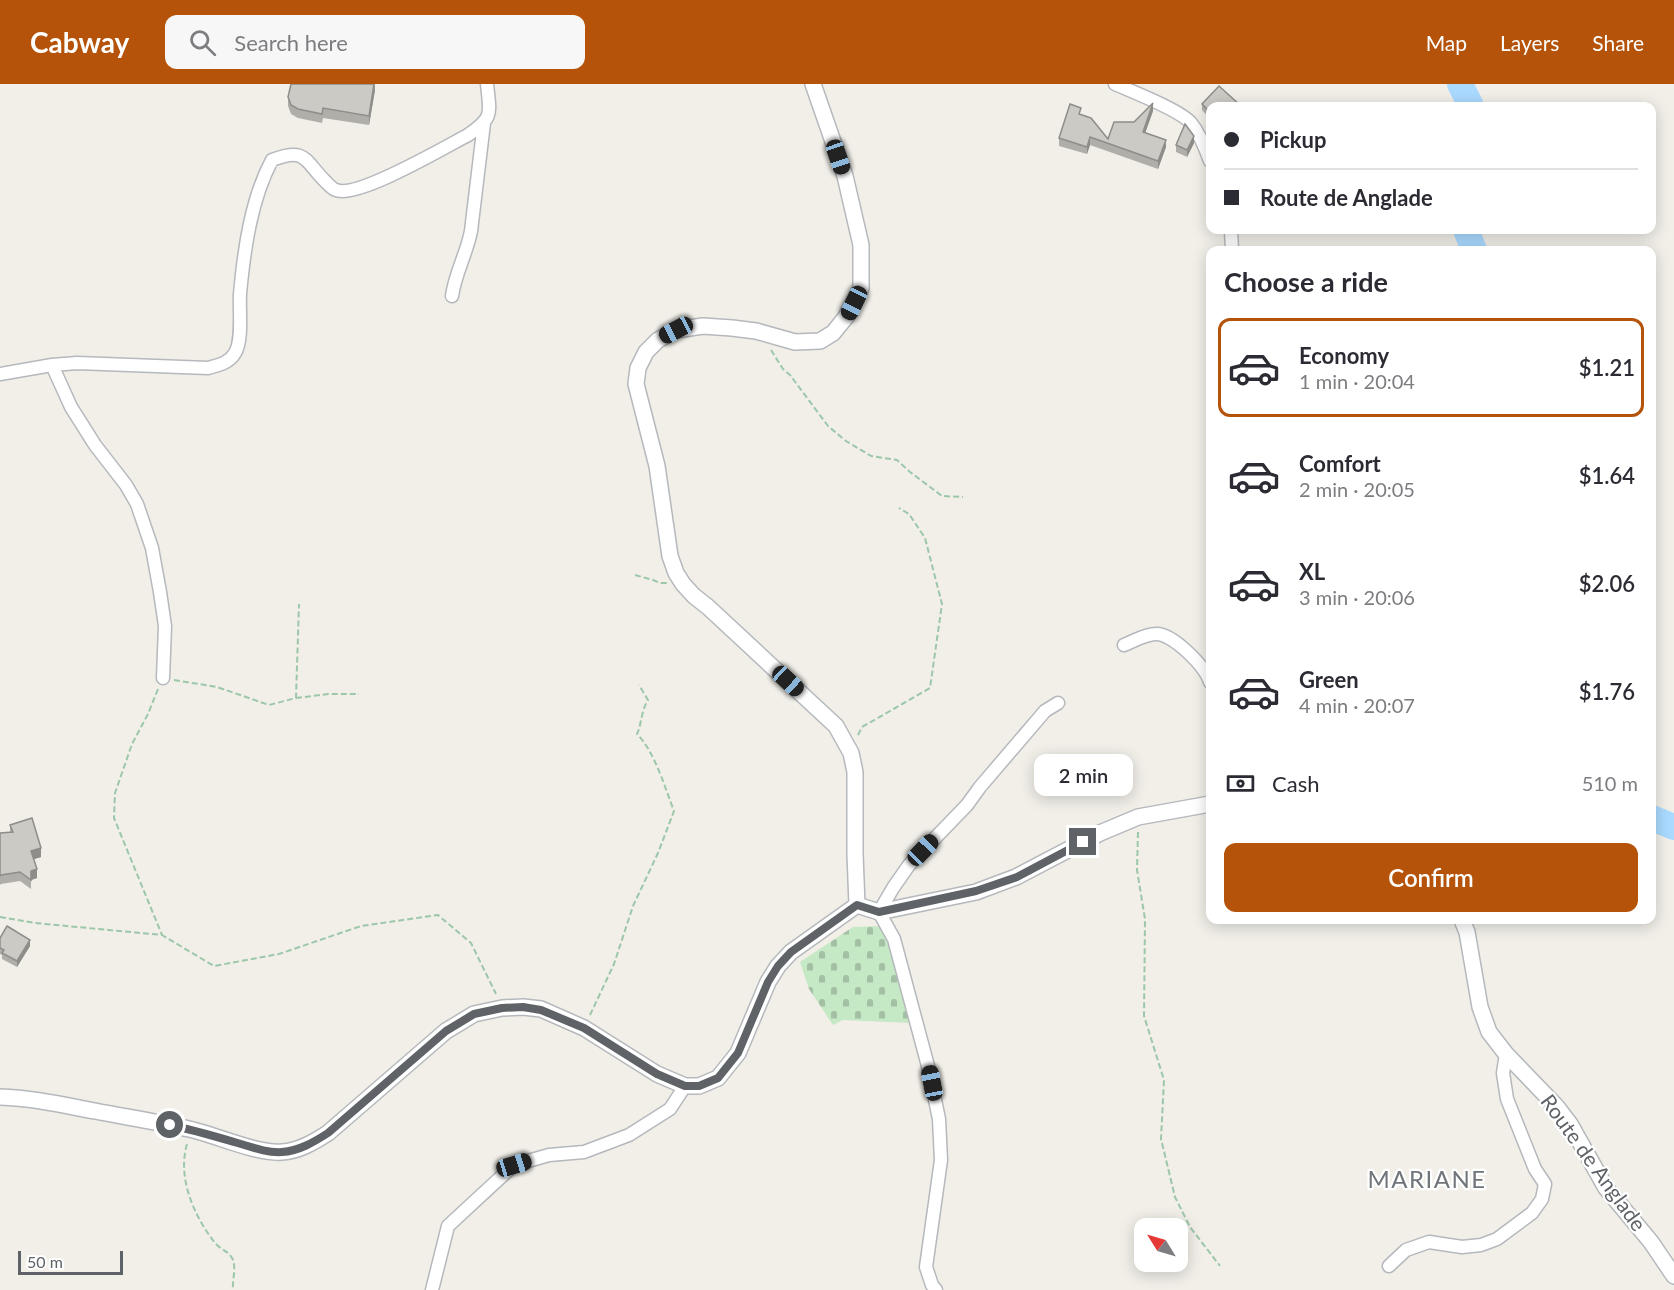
<!DOCTYPE html>
<meta charset="utf-8">
<style>
:root{--surface:#fff;--page:#f7f7f7;--text:#2b2b33;--muted:#7c7c81;--line:#e1e1e2;--accent:#b45309}
body{margin:0;font-family:Lato,sans-serif;background:var(--page);color:var(--text);height:100vh;display:flex;flex-direction:column;font-size:22px;white-space:nowrap}
*{box-sizing:border-box;margin:0}
p{font-size:20px;color:var(--muted)}
.icon{flex:none;width:33px;height:33px;fill:none;stroke:currentColor;stroke-width:2;stroke-linecap:round;stroke-linejoin:round}
.map{position:relative;flex:1;overflow:hidden}
.side{position:absolute;left:1206px;top:162px;width:450px;height:678px;display:flex;flex-direction:column;background:var(--surface);border-radius:12px;box-shadow:0 3px 15px #0003}
.side>*{flex:none}
.guide{position:absolute;left:1206px;top:18px;width:450px;height:132px;border-radius:12px;box-shadow:0 3px 15px #0003;display:grid;align-content:center;height:132px;padding:0 18px;background:var(--surface)}
.needle{width:39px;rotate:307deg}
.buttons{position:absolute;left:1134px;top:1134px;display:grid;gap:12px}
.buttons a{display:grid;place-items:center;width:54px;height:54px;border-radius:12px;background:var(--surface);box-shadow:0 3px 15px #0003;font-size:30px}
.scale{position:absolute;left:18px;bottom:15px;width:105px;box-sizing:border-box;padding-left:6px;border:3px solid #5f6368;border-top:0;font-size:16px;line-height:21px;white-space:nowrap;color:#5f6368;-webkit-text-stroke:4px #fff;paint-order:stroke}
.end{position:absolute;width:27px;height:27px;margin:-14px;border:8px solid #5f6368;background:#fff;box-shadow:0 0 0 3px #fff}
.from{border-radius:50%}
.bubble{position:absolute;height:42px;border-radius:12px;background:var(--surface);box-shadow:0 3px 15px #0003;font-size:20px;font-weight:600;line-height:42px;text-align:center}
.car{position:absolute;width:18px;height:36px;margin:-18px -9px;border-radius:8px;box-shadow:0 0 4px 2px #0007;background:linear-gradient(#222 24%,#8ab4d8 0 40%,#222 0 76%,#8ab4d8 0 86%,#222 0)}
.guide b{display:flex;align-items:center;gap:21px;height:57px;font-size:22px}
.guide b+b{border-top:2px solid var(--line)}
.guide i{width:15px;height:15px;background:var(--text)}
ul{padding:0;list-style:none}
li{display:flex;align-items:center;gap:18px;height:99px;margin:0 12px 9px;padding:0 6px;border:3px solid transparent;border-radius:12px}
li div{flex:1}
li b{display:block;font-size:22px}
li em{font-style:normal;font-weight:600}
li.active{border-color:var(--accent)}
li>.icon{width:54px;height:54px;stroke-width:1.5}
h2{padding:0 18px;font-size:27px;line-height:72px}
.pay{display:flex;align-items:center;gap:15px;height:66px;padding:0 18px;font-size:22px}
.pay p{margin-inline-start:auto}
.action{display:flex;gap:12px;margin-top:auto;padding:12px 18px}
.action a{flex:1;height:69px;border-radius:12px;background:var(--accent);color:#fff;font-size:24px;font-weight:600;line-height:69px;text-align:center}
header{display:flex;align-items:center;gap:36px;box-sizing:border-box;height:84px;padding:0 30px;background:var(--accent);color:#fff}
header strong{font-size:28px}
nav{display:flex;gap:33px;margin-inline-start:auto;font-size:21px}
.search{width:420px;height:54px;background:var(--page);display:flex;align-items:center;gap:15px;box-sizing:border-box;padding:0 21px;border-radius:12px;color:var(--muted);font-size:22px}
.map>svg:first-child{display:block}
.cemetery{fill:url(#cemetery-stones)}
.lines{fill:none;stroke-linecap:round;stroke-linejoin:round}
.river{stroke:#aadaff;stroke-width:26}
.minor-casing{stroke:#b5b8bc;stroke-width:15}
.tertiary-casing{stroke:#b5b8bc;stroke-width:18}
.path{stroke:#9cc7a9;stroke-width:2;stroke-dasharray:6 3;stroke-linecap:butt}
.minor{stroke:#fff;stroke-width:12}
.tertiary{stroke:#fff;stroke-width:15}
.wall{fill:#afaea9}
.shaded-wall{fill:#8f8d8a}
.building{fill:#cccac5;stroke:#8f8d8a;stroke-width:1.5}
.route{stroke:#5f6368;stroke-width:8}
.labels{text-anchor:middle;stroke-width:4.5;stroke-linejoin:round;paint-order:stroke}
.street-label{font-size:21px;fill:#5f6368;stroke:#fff}
.quarter-label{font-size:24px;letter-spacing:1.5px;fill:#70757a;stroke:#fff}
</style>
<header>
<strong>Cabway</strong>
<div class="search"><svg class="icon" aria-label="search" viewBox="0 0 24 24"><circle cx="10" cy="10" r="6"/><path d="M15 15l6 6"/></svg>Search here</div>
<nav><a>Map</a><a>Layers</a><a>Share</a></nav>
</header>
<div class="map">
<svg width="1674" height="1206" viewBox="0 0 1674 1206">
<defs>
<pattern id="cemetery-stones" width="16" height="16" patternUnits="userSpaceOnUse" patternTransform="scale(1.5)"><rect width="16" height="16" fill="#c5e8c5"/><path d="M2 7V4a2 2 0 0 1 4 0v3zM10 15v-3a2 2 0 0 1 4 0v3z" fill="#a3c0a4"/></pattern>
</defs>
<rect width="100%" height="100%" fill="#f1efe8"/>
<path class="cemetery" d="M 881,842 L 888,846 L 912,939 L 843,936 L 833,941 L 809,905 L 800,878 L 853,843 Z"/>
<g class="lines">
<path class="river" d="M 1460,0 L 1471,22
M 1466,146 L 1474,166
M 1652,734 L 1674,743"/>
<g class="minor-casing">
<path id="minor" d="M 1115,0 C 1133,8 1180,26 1191,39 C 1200,50 1205,63 1210,77
M 1231,146 L 1232,166
M 452,212 C 455,189 467,169 471,147 L 484,39
M 52,281 L 71,323 L 95,361 L 126,401 L 137,420 L 152,464 L 160,508 L 165,542 L 163,594
M 0,290 L 52,281 L 77,279 L 208,284 C 219,281 229,279 235,269 C 243,256 239,226 240,210 C 244,166 251,115 272,76 C 306,63 304,76 325,97 C 328,100 332,105 336,106 C 357,115 445,63 468,51 C 494,33 490,30 487,0
M 1124,561 C 1134,557 1145,550 1156,550 C 1172,549 1205,582 1210,598
M 1389,1182 L 1406,1166 L 1429,1158 L 1462,1163 L 1481,1161 L 1497,1155 L 1532,1129 L 1542,1115 L 1545,1100 L 1535,1085 L 1507,1015 L 1503,989 L 1506,970
M 432,1206 L 448,1142 L 514,1081 L 549,1071 L 584,1068 L 629,1051 L 670,1025 L 685,1002
M 936,1206 L 932,1201 L 926,1183 L 941,1076 L 939,1035 L 928,982 L 894,855 L 879,828 L 893,804 L 909,781 L 967,721 L 980,703 L 1045,627 L 1058,619"/>
</g>
<g class="tertiary-casing">
<path id="tertiary" d="M 813,0 L 845,92 L 861,161 L 861,204 L 846,233 L 833,249 L 820,257 L 795,258 L 756,247 L 732,244 L 703,242 L 676,246 L 658,256 L 646,268 L 638,284 L 636,300 L 657,382 L 670,472 L 676,489 L 683,500 L 694,512 L 708,523 L 836,642 L 851,669 L 855,688 L 855,770 L 857,821 L 879,828 L 976,808 L 1016,793 L 1100,749 L 1138,733 L 1210,720
M 1462,836 L 1467,848 L 1480,923 L 1489,948 L 1506,970 L 1557,1023 L 1570,1040 L 1606,1104 L 1651,1158 L 1674,1192
M 0,1013 C 32,1014 63,1021 95,1027 C 126,1033 158,1038 189,1045 C 216,1051 257,1070 282,1068 C 299,1067 314,1058 328,1049 L 446,947 L 474,930 L 502,924 L 523,923 L 541,925 L 584,944 L 657,990 L 685,1002 L 699,1002 L 718,994 L 738,969 L 768,898 L 778,882 L 791,868 L 857,821"/>
</g>
<path class="path" d="M 771,266 L 783,285 L 790,291 L 828,342 L 846,357 L 871,372 L 897,376 L 910,388 L 942,412 L 963,413
M 635,491 L 653,496 L 660,499 L 667,499
M 174,596 L 217,603 L 269,621 L 296,614 L 299,520
M 158,605 L 148,630 L 132,660 L 115,709 L 114,734 L 162,851
M 296,614 L 328,610 L 359,610
M 858,651 L 862,643 L 930,604 L 942,520 L 925,454 L 909,430 L 899,424
M 1138,748 L 1137,786 L 1145,835 L 1144,932 L 1164,996 L 1161,1055 L 1175,1113 L 1190,1143 L 1220,1182
M 0,833 L 35,839 L 162,851 L 214,882 L 279,870 L 361,842 L 438,831 L 471,859 L 496,910
M 590,931 L 614,880 L 633,822 L 658,769 L 674,727 C 665,704 655,668 637,650 C 642,639 641,627 648,616 L 639,601
M 187,1060 C 177,1094 194,1132 215,1159 C 220,1165 228,1167 232,1174 C 237,1183 232,1196 233,1206"/>
<use href="#minor" class="minor"/>
<use href="#tertiary" class="tertiary"/>
</g>
<path class="wall" d="M 375,0 L 375,6 L 369,41 L 323,34 L 322,39 L 298,34 L 291,30 L 288,22 L 288,13 Z
M 1202,20 L 1210,22 L 1210,35 L 1202,26 Z
M 1153,27 L 1145,49 L 1166,63 L 1158,85 L 1090,61 L 1087,70 L 1059,62 L 1059,54 L 1081,30 L 1108,55 L 1134,38 Z
M 1194,59 L 1187,73 L 1176,68 L 1176,61 Z
M 10,741 L 41,773 L 34,775 L 37,794 L 31,796 L 31,805 L 20,797 L 1,800 L 0,801 L 0,749 L 10,748 Z
M 0,854 L 30,862 L 17,883 L 2,875 L 2,871 L 0,870 Z"/>
<path class="shaded-wall" d="M 374,0 L 375,6 L 369,41 L 369,32 Z
M 1153,19 L 1153,27 L 1143,55 L 1143,48 Z
M 1194,52 L 1194,59 L 1187,73 L 1187,66 Z
M 1090,53 L 1090,61 L 1087,70 L 1087,63 Z
M 1166,56 L 1166,63 L 1158,85 L 1158,77 Z
M 41,764 L 41,773 L 31,776 L 31,767 Z
M 37,785 L 37,794 L 31,796 L 31,805 L 31,787 Z
M 30,856 L 30,862 L 17,883 L 17,877 Z"/>
<path class="building" d="M 291,0 L 374,0 L 369,32 L 323,24 L 322,30 L 298,25 L 291,21 L 288,13 Z
M 1219,2 L 1241,22 L 1210,22 L 1210,28 L 1202,20 Z
M 1153,19 L 1143,48 L 1166,56 L 1158,77 L 1090,53 L 1087,63 L 1059,54 L 1070,20 L 1081,24 L 1079,30 L 1091,34 L 1108,55 L 1114,38 L 1134,38 Z
M 1185,40 L 1194,52 L 1187,66 L 1176,61 Z
M 32,734 L 41,764 L 31,767 L 37,785 L 31,787 L 31,796 L 20,788 L 1,791 L 0,792 L 0,749 L 13,748 L 10,741 Z
M 7,842 L 30,856 L 17,877 L 2,869 L 4,866 L 0,864 L 0,854 Z"/>
<g class="lines">
<path class="route" d="M 170,1041 C 194,1046 217,1053 241,1060 C 254,1064 268,1069 282,1068 C 299,1067 314,1058 328,1049 L 446,947 L 474,930 L 502,924 L 523,923 L 541,926 L 584,944 L 657,990 L 685,1002 L 699,1002 L 718,994 L 738,969 L 768,898 L 778,882 L 791,868 L 857,821 L 879,828 L 976,807 L 1017,793 L 1083,758"/>
</g>
<g class="labels">
<g class="street-label">
<text transform="translate(1593 1079) rotate(54)" y="7">Route de Anglade</text>
</g>
<g class="quarter-label">
<text x="1427" y="1104">MARIANE</text>
</g>
</g>
</svg>
<div class="buttons">
<a><svg class="needle" viewBox="-14 -14 28 28"><path d="M0-13l5 13h-10z" fill="#e53935"/><path d="M0 13l5-13h-10z" fill="#7c7c81"/></svg></a>
</div>
<div class="scale">50 m</div>
<i class="end from" style="left:170px;top:1041px"></i>
<i class="end" style="left:1083px;top:758px"></i>
<div class="bubble" style="left:1034px;top:670px;width:99px">2 min</div>
<i class="car" style="left:838px;top:73px;rotate:161deg"></i>
<i class="car" style="left:854px;top:219px;rotate:206deg"></i>
<i class="car" style="left:676px;top:246px;rotate:242deg"></i>
<i class="car" style="left:788px;top:597px;rotate:133deg"></i>
<i class="car" style="left:923px;top:766px;rotate:44deg"></i>
<i class="car" style="left:932px;top:999px;rotate:349deg"></i>
<i class="car" style="left:514px;top:1081px;rotate:73deg"></i>
<div class="guide">
<b><i class="from"></i>Pickup</b>
<b><i></i>Route de Anglade</b>
</div>
<section class="side">
<h2>Choose a ride</h2>
<ul>
<li class="active"><svg class="icon" aria-label="car" viewBox="0 0 24 24"><path d="M5 17H2v-5l4-1 3-4h7l3 4 3 1v5h-3M9 17h6M6 11h13"/><circle cx="7" cy="17" r="2"/><circle cx="17" cy="17" r="2"/></svg><div><b>Economy</b><p>1 min · 20:04</p></div><em>$1.21</em></li>
<li><svg class="icon" aria-label="car" viewBox="0 0 24 24"><path d="M5 17H2v-5l4-1 3-4h7l3 4 3 1v5h-3M9 17h6M6 11h13"/><circle cx="7" cy="17" r="2"/><circle cx="17" cy="17" r="2"/></svg><div><b>Comfort</b><p>2 min · 20:05</p></div><em>$1.64</em></li>
<li><svg class="icon" aria-label="car" viewBox="0 0 24 24"><path d="M5 17H2v-5l4-1 3-4h7l3 4 3 1v5h-3M9 17h6M6 11h13"/><circle cx="7" cy="17" r="2"/><circle cx="17" cy="17" r="2"/></svg><div><b>XL</b><p>3 min · 20:06</p></div><em>$2.06</em></li>
<li><svg class="icon" aria-label="car" viewBox="0 0 24 24"><path d="M5 17H2v-5l4-1 3-4h7l3 4 3 1v5h-3M9 17h6M6 11h13"/><circle cx="7" cy="17" r="2"/><circle cx="17" cy="17" r="2"/></svg><div><b>Green</b><p>4 min · 20:07</p></div><em>$1.76</em></li>
</ul>
<div class="pay"><svg class="icon" aria-label="cash" viewBox="0 0 24 24"><path d="M3 7h18v10H3z"/><circle cx="12" cy="12" r="2"/></svg>Cash<p>510 m</p></div>
<div class="action"><a>Confirm</a></div>
</section>
</div>
